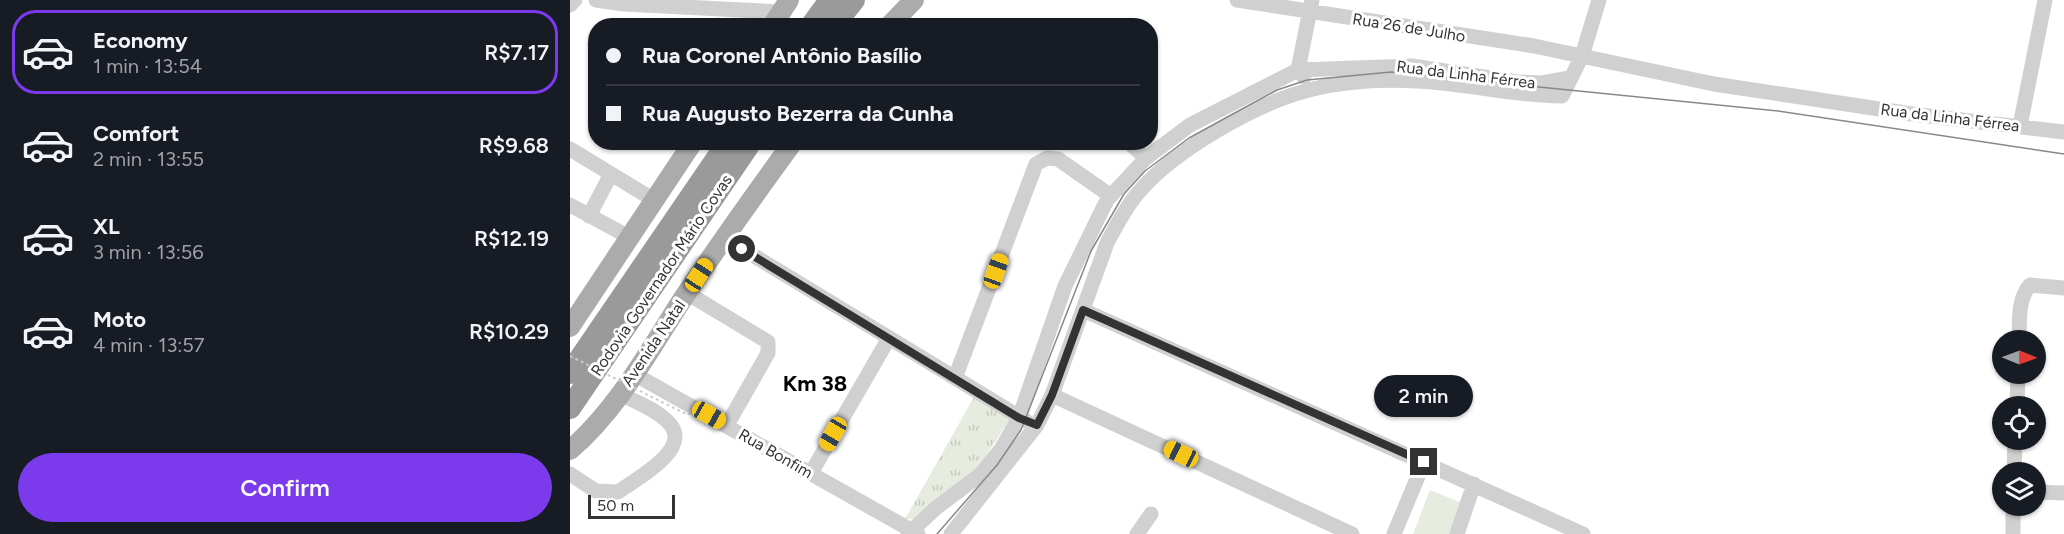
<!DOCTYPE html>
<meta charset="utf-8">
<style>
:root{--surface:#171b24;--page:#20242c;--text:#f1f3f6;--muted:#9ea1a6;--line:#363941;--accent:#7c3aed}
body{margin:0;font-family:Figtree,sans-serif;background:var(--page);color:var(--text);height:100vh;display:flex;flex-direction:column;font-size:22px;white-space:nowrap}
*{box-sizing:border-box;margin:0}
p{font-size:20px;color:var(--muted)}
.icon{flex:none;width:33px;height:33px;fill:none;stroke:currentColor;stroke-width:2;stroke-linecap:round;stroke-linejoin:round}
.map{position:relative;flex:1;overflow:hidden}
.sheet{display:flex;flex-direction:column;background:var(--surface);width:570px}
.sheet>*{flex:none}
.hud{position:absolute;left:18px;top:18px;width:570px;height:132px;border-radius:24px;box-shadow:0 2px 4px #0004;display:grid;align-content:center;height:132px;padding:0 18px;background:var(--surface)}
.needle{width:39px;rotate:91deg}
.fabs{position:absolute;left:1422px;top:330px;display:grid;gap:12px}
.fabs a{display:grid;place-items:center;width:54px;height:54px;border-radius:50%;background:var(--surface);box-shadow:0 2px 4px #0004;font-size:30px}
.scale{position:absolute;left:18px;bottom:15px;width:87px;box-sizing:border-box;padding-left:6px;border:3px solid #333;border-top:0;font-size:16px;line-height:21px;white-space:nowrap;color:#333;-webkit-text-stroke:4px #fff;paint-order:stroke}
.end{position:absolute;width:27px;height:27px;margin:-14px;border:8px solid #333;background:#fff;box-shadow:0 0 0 3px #fff}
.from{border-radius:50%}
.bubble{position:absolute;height:42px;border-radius:21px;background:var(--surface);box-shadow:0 2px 4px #0004;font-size:20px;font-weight:600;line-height:42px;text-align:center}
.car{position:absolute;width:18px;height:36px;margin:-18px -9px;border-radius:8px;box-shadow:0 0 4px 2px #0007;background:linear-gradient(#f5c518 24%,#345 0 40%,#f5c518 0 76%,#345 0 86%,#f5c518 0)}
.hud b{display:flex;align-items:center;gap:21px;height:57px;font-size:22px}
.hud b+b{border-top:2px solid var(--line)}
.hud i{width:15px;height:15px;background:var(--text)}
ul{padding:10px 0 0;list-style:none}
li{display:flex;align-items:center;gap:18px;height:84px;margin:0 12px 9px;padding:0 6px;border:3px solid transparent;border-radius:24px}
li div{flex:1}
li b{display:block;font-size:22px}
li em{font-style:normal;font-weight:600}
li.on{border-color:var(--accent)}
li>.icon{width:54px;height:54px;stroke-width:1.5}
.primary-button{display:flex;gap:12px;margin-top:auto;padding:12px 18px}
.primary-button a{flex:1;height:69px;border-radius:36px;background:var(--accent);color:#fff;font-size:24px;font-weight:600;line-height:69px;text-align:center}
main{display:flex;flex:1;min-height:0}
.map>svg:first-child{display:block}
.park{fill:url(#park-tufts)}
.garden{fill:#e6ecdf}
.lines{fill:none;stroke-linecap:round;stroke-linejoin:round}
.minor{stroke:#d0d0d0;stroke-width:15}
.major{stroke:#ababab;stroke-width:20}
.highway{stroke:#9a9a9a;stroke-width:22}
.tram{stroke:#888;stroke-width:1.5}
.path-bridge{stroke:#cdcdcd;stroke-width:2;stroke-dasharray:3 3;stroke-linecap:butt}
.route{stroke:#333;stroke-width:8}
.labels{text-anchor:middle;stroke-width:6;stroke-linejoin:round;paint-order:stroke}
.street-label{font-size:16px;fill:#333;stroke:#fff}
.district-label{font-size:22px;font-weight:bold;fill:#000;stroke:#fff}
</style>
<main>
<section class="sheet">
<ul>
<li class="on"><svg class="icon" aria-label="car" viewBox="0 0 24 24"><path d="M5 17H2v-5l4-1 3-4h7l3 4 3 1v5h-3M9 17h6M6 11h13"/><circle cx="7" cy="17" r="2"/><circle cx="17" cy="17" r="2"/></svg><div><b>Economy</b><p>1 min · 13:54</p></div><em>R$7.17</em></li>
<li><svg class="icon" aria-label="car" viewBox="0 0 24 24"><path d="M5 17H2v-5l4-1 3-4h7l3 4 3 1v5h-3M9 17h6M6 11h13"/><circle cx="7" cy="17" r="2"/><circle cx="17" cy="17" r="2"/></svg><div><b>Comfort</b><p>2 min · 13:55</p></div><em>R$9.68</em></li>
<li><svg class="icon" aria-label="car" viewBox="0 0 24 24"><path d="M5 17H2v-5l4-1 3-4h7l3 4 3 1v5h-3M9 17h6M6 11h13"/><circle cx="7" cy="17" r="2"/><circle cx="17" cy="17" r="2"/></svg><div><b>XL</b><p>3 min · 13:56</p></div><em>R$12.19</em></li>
<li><svg class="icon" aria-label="car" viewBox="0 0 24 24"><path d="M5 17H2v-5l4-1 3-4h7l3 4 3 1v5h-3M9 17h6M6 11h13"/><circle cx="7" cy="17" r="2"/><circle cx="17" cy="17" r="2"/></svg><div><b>Moto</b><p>4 min · 13:57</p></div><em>R$10.29</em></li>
</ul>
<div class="primary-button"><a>Confirm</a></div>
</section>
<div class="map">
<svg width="1494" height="534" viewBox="0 0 1494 534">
<defs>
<pattern id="park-tufts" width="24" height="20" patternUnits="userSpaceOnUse" patternTransform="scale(1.5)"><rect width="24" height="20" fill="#e6ecdf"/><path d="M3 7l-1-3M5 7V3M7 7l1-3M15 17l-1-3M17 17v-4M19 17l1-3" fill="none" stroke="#c6cbc0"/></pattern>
</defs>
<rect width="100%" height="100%" fill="#fff"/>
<path class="park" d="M 404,397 L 440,419 L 403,476 L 347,519 L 335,519 Z"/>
<path class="garden" d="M 860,490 L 892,503 L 880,534 L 843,534 Z"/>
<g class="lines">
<path class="minor" d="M 26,0 L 54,4 L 211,12
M 667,0 L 964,46 L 1144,84 L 1342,114 L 1494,132
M 0,5 L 5,0
M 734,77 L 728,70 L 742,0
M 1450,126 L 1475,0
M 558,142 L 576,158
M 0,149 L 84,200
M 0,205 L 61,238
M 19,216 L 41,174
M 153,237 L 456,421
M 117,293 L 198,342 L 198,353 L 157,425
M 513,310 L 1013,534
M 1449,340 C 1450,322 1447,300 1460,285 L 1494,288
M 64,374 L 348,534
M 385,378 L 466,164 L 477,158 L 488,159 L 541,196
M 482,395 L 782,534
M 1447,406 L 1448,374
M 1444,472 L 1445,440
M 241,473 L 319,338
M 0,474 L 26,491 L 48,492 C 66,479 125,448 98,422 C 86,409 65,402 49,393
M 1466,492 L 1494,493
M 338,534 L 366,508 L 411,474 L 432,448 L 449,418 L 495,286 L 537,200 L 576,158 L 620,125 L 728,70 L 842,66 L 947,82 L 972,83 L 1000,78
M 381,534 L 467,425 L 482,395 L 537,243 C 546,226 555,208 568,193 C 604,150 688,102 743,89 C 776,81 812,79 847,81 C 895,83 944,96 992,96 L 1012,56 L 1029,0
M 567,534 L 581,514
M 824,534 L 854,462
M 887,534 L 904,484
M 1443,534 L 1443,506"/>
<path class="major" d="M 202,26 L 219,0
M 319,26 L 344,0
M 0,327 L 123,142
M 0,450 C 47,410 79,351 112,300 C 148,246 185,194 223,142"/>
<path class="highway" d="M 241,26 L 260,0
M 263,26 L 284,0
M 0,373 L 158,142
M 0,408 L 181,142"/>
<path class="tram" d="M 367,534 L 427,465 L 451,430 L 521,251 L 554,194 L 575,171 L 619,138 L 707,90 L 737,80 L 821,72 L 1208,111 L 1494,154"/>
<path class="path-bridge" d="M 0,356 L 118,415 L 121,410 L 78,388"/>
</g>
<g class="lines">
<path class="route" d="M 172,249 L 449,418 L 467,425 L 482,395 L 513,310 L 854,462"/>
</g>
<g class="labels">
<g class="street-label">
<text transform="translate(839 27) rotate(9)" y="6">Rua 26 de Julho</text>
<text transform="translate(896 74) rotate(7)" y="6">Rua da Linha Férrea</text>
<text transform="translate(1380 117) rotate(7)" y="6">Rua da Linha Férrea</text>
<text transform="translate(91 275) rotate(-56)" y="6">Rodovia Governador Mário Covas</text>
<text transform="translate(83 343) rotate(-56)" y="6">Avenida Natal</text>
<text transform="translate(206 453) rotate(30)" y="6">Rua Bonfim</text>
</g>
<g class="district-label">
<text x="245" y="391">Km 38</text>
</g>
</g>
</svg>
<div class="fabs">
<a><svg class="needle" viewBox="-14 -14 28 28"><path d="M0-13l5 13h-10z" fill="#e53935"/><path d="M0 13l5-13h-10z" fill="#9ea1a6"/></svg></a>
<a><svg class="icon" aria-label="locate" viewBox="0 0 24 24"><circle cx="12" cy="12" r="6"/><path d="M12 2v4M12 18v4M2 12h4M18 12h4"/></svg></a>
<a><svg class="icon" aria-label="layers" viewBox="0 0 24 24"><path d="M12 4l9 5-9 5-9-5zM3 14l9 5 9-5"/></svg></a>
</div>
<div class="scale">50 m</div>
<i class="end from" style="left:172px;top:249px"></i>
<i class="end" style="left:854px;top:462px"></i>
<div class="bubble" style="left:804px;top:375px;width:99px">2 min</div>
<i class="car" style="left:426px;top:271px;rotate:20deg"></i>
<i class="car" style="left:129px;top:275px;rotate:33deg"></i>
<i class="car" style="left:139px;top:415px;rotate:119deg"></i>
<i class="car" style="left:263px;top:434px;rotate:210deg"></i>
<i class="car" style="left:611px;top:454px;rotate:295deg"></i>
<div class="hud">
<b><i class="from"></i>Rua Coronel Antônio Basílio</b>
<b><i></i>Rua Augusto Bezerra da Cunha</b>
</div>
</div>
</main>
